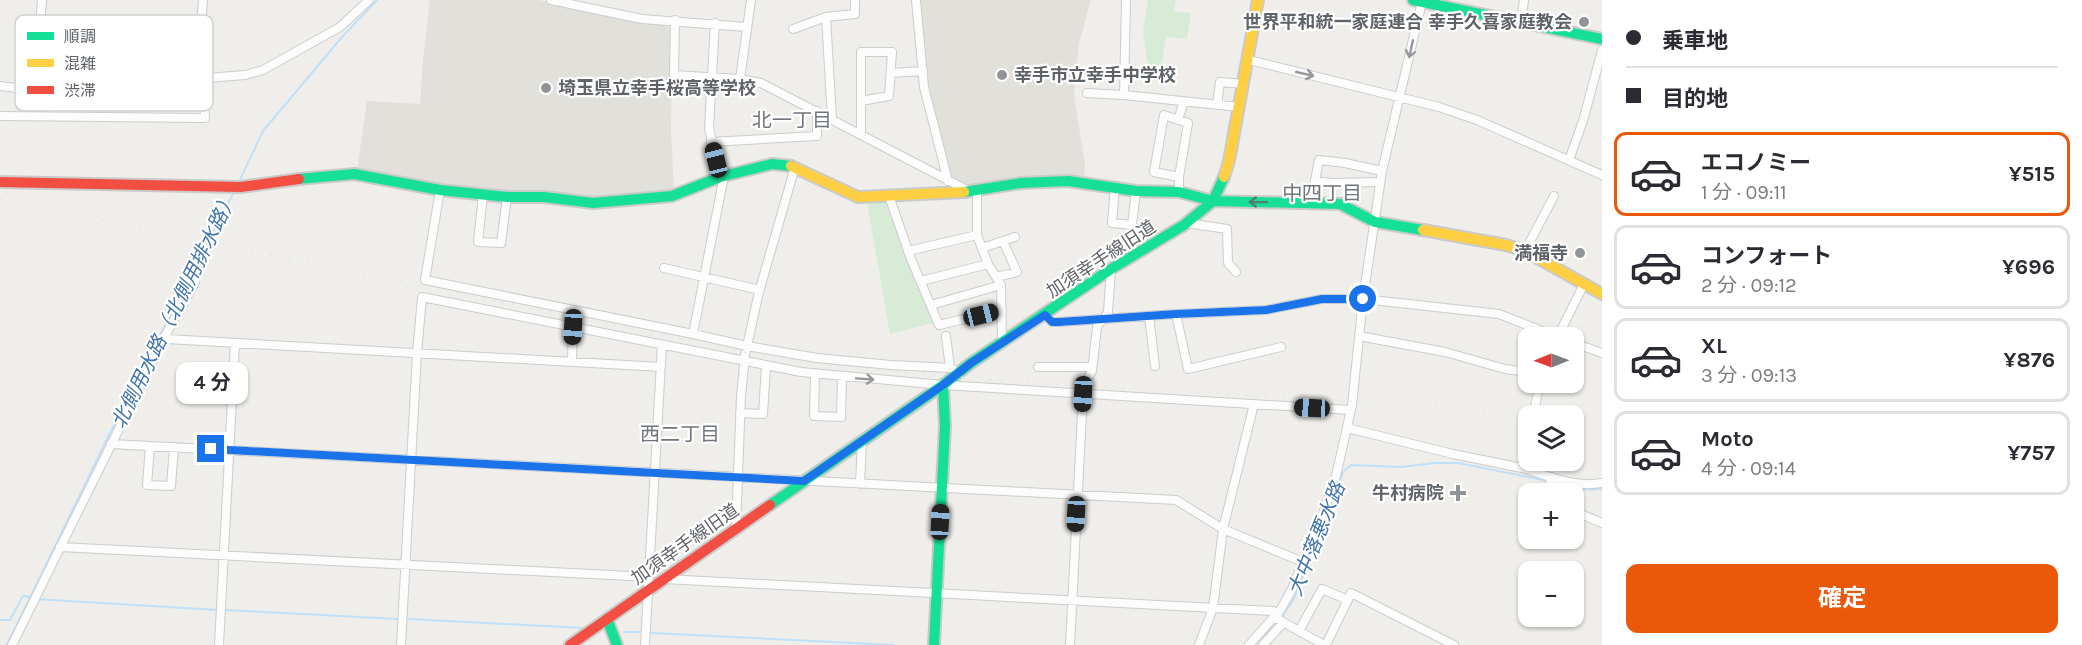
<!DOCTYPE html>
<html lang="ja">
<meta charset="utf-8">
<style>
:root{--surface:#fff;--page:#f2f2f3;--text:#2b2b33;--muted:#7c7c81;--line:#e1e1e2;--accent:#ea580c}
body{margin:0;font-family:Karla,"Noto Sans JP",sans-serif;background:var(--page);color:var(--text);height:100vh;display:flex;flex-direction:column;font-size:22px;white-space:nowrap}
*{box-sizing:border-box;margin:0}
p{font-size:20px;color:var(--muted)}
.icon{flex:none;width:33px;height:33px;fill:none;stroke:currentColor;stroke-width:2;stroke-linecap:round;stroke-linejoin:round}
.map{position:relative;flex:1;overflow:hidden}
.details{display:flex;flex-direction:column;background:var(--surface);width:480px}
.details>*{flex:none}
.guide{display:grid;align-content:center;height:132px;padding:0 24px;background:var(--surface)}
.needle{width:39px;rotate:269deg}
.controls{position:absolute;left:1518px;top:327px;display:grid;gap:12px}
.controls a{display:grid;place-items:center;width:66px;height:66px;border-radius:12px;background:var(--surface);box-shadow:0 2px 4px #0004;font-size:30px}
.end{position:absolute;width:27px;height:27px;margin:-14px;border:8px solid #1a73e8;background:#fff;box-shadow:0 0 0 3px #fff}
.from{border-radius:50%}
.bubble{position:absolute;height:42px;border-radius:12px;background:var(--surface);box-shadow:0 2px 4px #0004;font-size:20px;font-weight:700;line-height:42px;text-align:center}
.car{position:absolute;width:18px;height:36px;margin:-18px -9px;border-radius:8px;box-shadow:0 0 4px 2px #0007;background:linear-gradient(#222 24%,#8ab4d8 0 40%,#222 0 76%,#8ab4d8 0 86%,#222 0)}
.guide b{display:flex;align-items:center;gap:21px;height:57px;font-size:22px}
.guide b+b{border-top:2px solid var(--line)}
.guide i{width:15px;height:15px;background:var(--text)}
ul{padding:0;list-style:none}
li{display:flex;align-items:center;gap:18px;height:84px;margin:0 12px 9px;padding:0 12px;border:3px solid var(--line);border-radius:12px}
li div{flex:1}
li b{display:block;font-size:22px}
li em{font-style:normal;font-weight:700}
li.selected{border-color:var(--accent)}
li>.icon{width:54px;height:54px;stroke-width:1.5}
.cta{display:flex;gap:12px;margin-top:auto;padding:12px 24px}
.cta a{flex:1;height:69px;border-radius:12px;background:var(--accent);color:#fff;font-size:24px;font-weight:700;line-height:69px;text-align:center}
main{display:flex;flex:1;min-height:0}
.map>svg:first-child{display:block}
.education{fill:#e2e0da}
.green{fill:#d8ebd6}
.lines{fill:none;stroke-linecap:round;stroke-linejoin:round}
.stream{stroke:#bfe0f9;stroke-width:2}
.street-casing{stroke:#cbcccc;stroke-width:10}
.fast-casing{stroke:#cacacb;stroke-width:14}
.slow-casing{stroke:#cacacb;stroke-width:14}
.jam-casing{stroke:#cacacb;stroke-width:14}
.street{stroke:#fdfcfc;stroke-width:8}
.fast{stroke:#16e098;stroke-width:10}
.slow{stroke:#ffcf43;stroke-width:10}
.jam{stroke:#f24e42;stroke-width:10}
.rail{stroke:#e4e4e4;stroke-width:2;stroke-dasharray:1.5 8;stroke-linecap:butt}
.oneway{stroke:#96999c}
.oneway2{stroke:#507c72}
.route{stroke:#1a73e8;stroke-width:8}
.poi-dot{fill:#919496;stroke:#fff;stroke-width:2}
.labels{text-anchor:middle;stroke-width:4.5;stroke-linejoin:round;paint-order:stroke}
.poi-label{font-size:18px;font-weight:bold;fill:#5f6368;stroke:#fff;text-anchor:end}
.street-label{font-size:18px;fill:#5f6368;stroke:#fff}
.neighbourhood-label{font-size:20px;fill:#70757a;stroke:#fff}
.water-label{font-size:20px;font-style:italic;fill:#4174aa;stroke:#fff}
.key{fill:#fff;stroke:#cfd0d2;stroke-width:1.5}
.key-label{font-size:16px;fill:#5f6368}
</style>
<main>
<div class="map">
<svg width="1602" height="645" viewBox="0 0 1602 645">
<rect width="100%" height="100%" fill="#efeeea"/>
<path class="education" d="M 430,0 L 539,0 L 617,17 L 673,24 L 671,129 L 674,192 L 600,199 L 443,187 L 357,171 L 367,101 L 420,104 L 423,59 Z
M 919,0 L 1091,0 L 1079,43 L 1074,96 L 1085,164 L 1084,178 L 1060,177 L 968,187 L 952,179 L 948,171 L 930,94 Z"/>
<path class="green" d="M 1148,0 L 1176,0 L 1174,11 L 1191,13 L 1187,39 L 1166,37 L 1159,82 L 1150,80 L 1143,31 Z
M 886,201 L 933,323 L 890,334 L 867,202 Z"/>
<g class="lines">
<path class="stream" d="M 238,184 L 263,131 L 342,37 L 377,0
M 1553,482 L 1578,490 L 1602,489
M 35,599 L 218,610
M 225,610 L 398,619
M 1281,618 L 1294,599 L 1343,472 L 1351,465 L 1401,467 L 1435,463 L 1458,463 L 1548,481
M 409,619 L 583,628
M 0,620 L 10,620 L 23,596 L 30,597
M 624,632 L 641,632
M 652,633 L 893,645
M 7,645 L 108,437 L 234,192
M 1258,645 L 1277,622"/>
<g class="street-casing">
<path id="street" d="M 42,0 L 39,39 L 42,91 L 105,88 L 155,82 L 245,75 L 263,70 L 340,27 L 369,0
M 551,0 L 642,19 L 746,27
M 916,0 L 924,87 L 948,181
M 1126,0 L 1124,95 L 1239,107
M 826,17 L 832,119
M 675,20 L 674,75 L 740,79 L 761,83 L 967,190
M 715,23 L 709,128 L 720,177
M 1521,23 L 1524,0
M 793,29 L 826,17 L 855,14 L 855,0
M 1249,60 L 1439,107 L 1477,120 L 1602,175
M 891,73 L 923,71
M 740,79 L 751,0
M 0,86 L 42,91
M 1087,93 L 1124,95
M 861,101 L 889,96 L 892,52 L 861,52 L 861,134
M 1217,105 L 1220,82 L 1244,84
M 0,116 L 205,118 L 201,29 L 203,0
M 1178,120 L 1184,101
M 711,142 L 817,136 L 817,111
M 1569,160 L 1583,121 L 1602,50
M 1380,182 L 1332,183 L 1315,181 L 1319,160 L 1345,163 L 1382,171
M 1115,187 L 1112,223 L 1132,225 L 1136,191
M 440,190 L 425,280 L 693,334 L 747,346 L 817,358 L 891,365 L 950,368
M 977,191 L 977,235 L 988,264 L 1001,285 L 1002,343
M 1179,192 L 1179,177 L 1188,123 L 1164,115 L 1154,172 L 1179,177
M 483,195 L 478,242 L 501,243 L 507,197
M 889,196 L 911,259 L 939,325 L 1002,310
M 1186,223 L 1227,229 L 1228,263 L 1236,272
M 982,248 L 1015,237
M 908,251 L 977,235
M 1525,251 L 1554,196
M 664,268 L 760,290
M 996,277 L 1017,272 L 1003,241
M 921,281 L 988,264
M 931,305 L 1001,285
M 1176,314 L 1188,369 L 1281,347
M 1045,315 L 1052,322 L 1059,322 L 1176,314 L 1266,310 L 1322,299 L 1363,299 L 1499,314 L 1560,338
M 1149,316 L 1155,366
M 693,334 L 724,176
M 946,336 L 950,368 L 953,369
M 1359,336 L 1445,352 L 1505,369 L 1528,372
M 164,338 L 167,339 L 661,367
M 1557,338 L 1584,284
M 1574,343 L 1602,353
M 572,361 L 573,327
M 1038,367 L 1092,367
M 815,374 L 814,416 L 841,417 L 842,377
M 1086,381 L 1092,371 L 1097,327 C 1100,321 1105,319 1108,312 L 1111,269
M 740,413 L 763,414 L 766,366
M 1533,416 L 1540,382
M 1347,428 L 1453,454 L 1522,468
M 1528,441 L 1522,468 C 1548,476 1575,488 1602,483
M 111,444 L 1176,500 L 1223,529 L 1303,562
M 150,446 L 147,485 L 171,486 L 174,447
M 860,484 L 862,441
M 1546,494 L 1552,477
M 1574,511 L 1602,523
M 736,528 L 741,396 L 745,355 L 759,292 L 795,167
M 60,547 L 649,577
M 665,579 L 1273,611 L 1278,614
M 1274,617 L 1324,645
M 1299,631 L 1322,589 L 1348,600
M 12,645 L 164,338 L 195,282
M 219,645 L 235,343
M 401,645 L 417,353 L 422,297 L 801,372 L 943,385 L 1350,410
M 645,645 L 662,345
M 1070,645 L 1083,394
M 1199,645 L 1213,608 L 1223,529 L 1254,404
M 1249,645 L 1281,609 L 1292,589 L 1323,514 L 1336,476 L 1352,405 L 1363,299 L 1382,171 L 1422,2
M 1263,645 L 1283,623
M 1326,645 L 1351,593 L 1454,645"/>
</g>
<g class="fast-casing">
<path id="fast" d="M 1413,0 L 1602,39
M 299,179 L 354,174 L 440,190 L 507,197 L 544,197 L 593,203 L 672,196 L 720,177 L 772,164 L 791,166
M 964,192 L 1021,183 L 1068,181 L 1136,191 L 1179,192 L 1213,201 L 1340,204 L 1375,222 L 1423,230
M 770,505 L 943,385 L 971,363 L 1111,269 L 1184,225 L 1213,201 L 1224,177
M 607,619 L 617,645
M 934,645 L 945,426 L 943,385"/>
</g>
<g class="slow-casing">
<path id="slow" d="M 791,166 L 858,197 L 964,192
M 1224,177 L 1229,161 L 1258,0
M 1423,230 L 1506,245 L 1525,251 L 1602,294"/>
</g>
<g class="jam-casing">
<path id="jam" d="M 0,182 L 241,187 L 299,179
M 570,645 L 770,505"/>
</g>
<use href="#street" class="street"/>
<use href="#fast" class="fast"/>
<use href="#slow" class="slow"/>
<use href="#jam" class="jam"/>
<path class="rail" d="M 0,199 L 768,357 C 903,376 1040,383 1176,391 C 1318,399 1460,408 1602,416"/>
</g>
<defs><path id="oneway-shaft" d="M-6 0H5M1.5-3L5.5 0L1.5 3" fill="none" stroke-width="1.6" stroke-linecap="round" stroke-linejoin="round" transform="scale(1.5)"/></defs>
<g class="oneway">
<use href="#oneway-shaft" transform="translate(1411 49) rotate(103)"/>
<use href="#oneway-shaft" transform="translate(1305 74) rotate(13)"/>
<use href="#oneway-shaft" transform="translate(865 379) rotate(4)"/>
</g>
<use class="oneway2" href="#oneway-shaft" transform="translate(1258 202) rotate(-179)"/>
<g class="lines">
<path class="route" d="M 211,449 L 804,481 L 943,385 L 971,363 L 1045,315 L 1052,322 L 1059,322 L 1176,314 L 1266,310 L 1322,299 L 1363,299"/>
</g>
<g class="poi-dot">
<circle cx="1584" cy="22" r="6"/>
<circle cx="1002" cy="75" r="6"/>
<circle cx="546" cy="88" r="6"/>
<circle cx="1580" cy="253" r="6"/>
<path d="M1455 484h6v6h6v6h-6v6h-6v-6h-6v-6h6z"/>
</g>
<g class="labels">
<g class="poi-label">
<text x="1572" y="28">世界平和統一家庭連合 幸手久喜家庭教会</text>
<text x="1014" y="81" text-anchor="start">幸手市立幸手中学校</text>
<text x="558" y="94" text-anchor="start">埼玉県立幸手桜高等学校</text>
<text x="1568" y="259">満福寺</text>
<text x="1444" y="499">牛村病院</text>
</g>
<g class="street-label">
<text transform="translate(1101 259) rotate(-33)" y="6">加須幸手線旧道</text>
<text transform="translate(685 544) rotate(-35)" y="6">加須幸手線旧道</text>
</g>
<g class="neighbourhood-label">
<text x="792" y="127">北一丁目</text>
<text x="1322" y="200">中四丁目</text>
<text x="680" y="441">西二丁目</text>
</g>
<g class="water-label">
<text transform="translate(174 310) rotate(-64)" y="7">北側用水路（北側用排水路）</text>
<text transform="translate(1316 539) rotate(-68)" y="7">大中落悪水路</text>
</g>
</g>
<rect x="15" y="15" width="198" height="96" rx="9" class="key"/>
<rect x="27" y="32" width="27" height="8" fill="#16e098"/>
<rect x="27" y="59" width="27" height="8" fill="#ffcf43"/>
<rect x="27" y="86" width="27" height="8" fill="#f24e42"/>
<g class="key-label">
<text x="64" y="42">順調</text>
<text x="64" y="69">混雑</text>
<text x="64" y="96">渋滞</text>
</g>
</svg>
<div class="controls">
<a><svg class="needle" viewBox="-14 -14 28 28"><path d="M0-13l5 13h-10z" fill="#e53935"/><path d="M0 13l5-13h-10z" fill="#7c7c81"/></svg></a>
<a><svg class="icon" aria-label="layers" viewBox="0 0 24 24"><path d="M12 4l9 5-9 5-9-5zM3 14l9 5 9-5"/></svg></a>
<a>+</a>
<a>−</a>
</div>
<i class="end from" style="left:1363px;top:299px"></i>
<i class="end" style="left:211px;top:449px"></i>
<div class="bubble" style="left:176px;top:362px;width:72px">4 分</div>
<i class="car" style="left:716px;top:160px;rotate:346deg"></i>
<i class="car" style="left:981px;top:315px;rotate:76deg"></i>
<i class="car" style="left:573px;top:327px;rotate:183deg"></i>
<i class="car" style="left:1083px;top:394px;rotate:183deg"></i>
<i class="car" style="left:1312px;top:408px;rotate:273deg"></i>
<i class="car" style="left:1076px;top:514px;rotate:183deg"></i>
<i class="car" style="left:940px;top:522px;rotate:3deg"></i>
</div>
<section class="details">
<div class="guide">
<b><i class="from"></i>乗車地</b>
<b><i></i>目的地</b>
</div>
<ul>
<li class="selected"><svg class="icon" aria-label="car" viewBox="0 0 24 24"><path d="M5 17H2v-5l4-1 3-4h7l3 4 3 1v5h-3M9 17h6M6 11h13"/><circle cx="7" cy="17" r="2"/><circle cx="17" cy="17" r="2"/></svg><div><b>エコノミー</b><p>1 分 · 09:11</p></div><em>¥515</em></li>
<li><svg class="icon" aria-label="car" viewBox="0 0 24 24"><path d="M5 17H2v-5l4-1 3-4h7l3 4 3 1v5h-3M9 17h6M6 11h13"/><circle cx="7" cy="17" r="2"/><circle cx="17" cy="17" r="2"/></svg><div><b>コンフォート</b><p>2 分 · 09:12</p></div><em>¥696</em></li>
<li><svg class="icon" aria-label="car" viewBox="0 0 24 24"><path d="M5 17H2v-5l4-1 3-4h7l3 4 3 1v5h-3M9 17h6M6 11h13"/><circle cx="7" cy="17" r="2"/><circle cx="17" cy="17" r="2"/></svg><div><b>XL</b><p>3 分 · 09:13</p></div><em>¥876</em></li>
<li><svg class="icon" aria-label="car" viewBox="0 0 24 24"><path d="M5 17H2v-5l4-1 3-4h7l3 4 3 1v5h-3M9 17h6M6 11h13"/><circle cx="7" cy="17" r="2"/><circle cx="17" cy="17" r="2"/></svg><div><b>Moto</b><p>4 分 · 09:14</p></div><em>¥757</em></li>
</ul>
<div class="cta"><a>確定</a></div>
</section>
</main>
